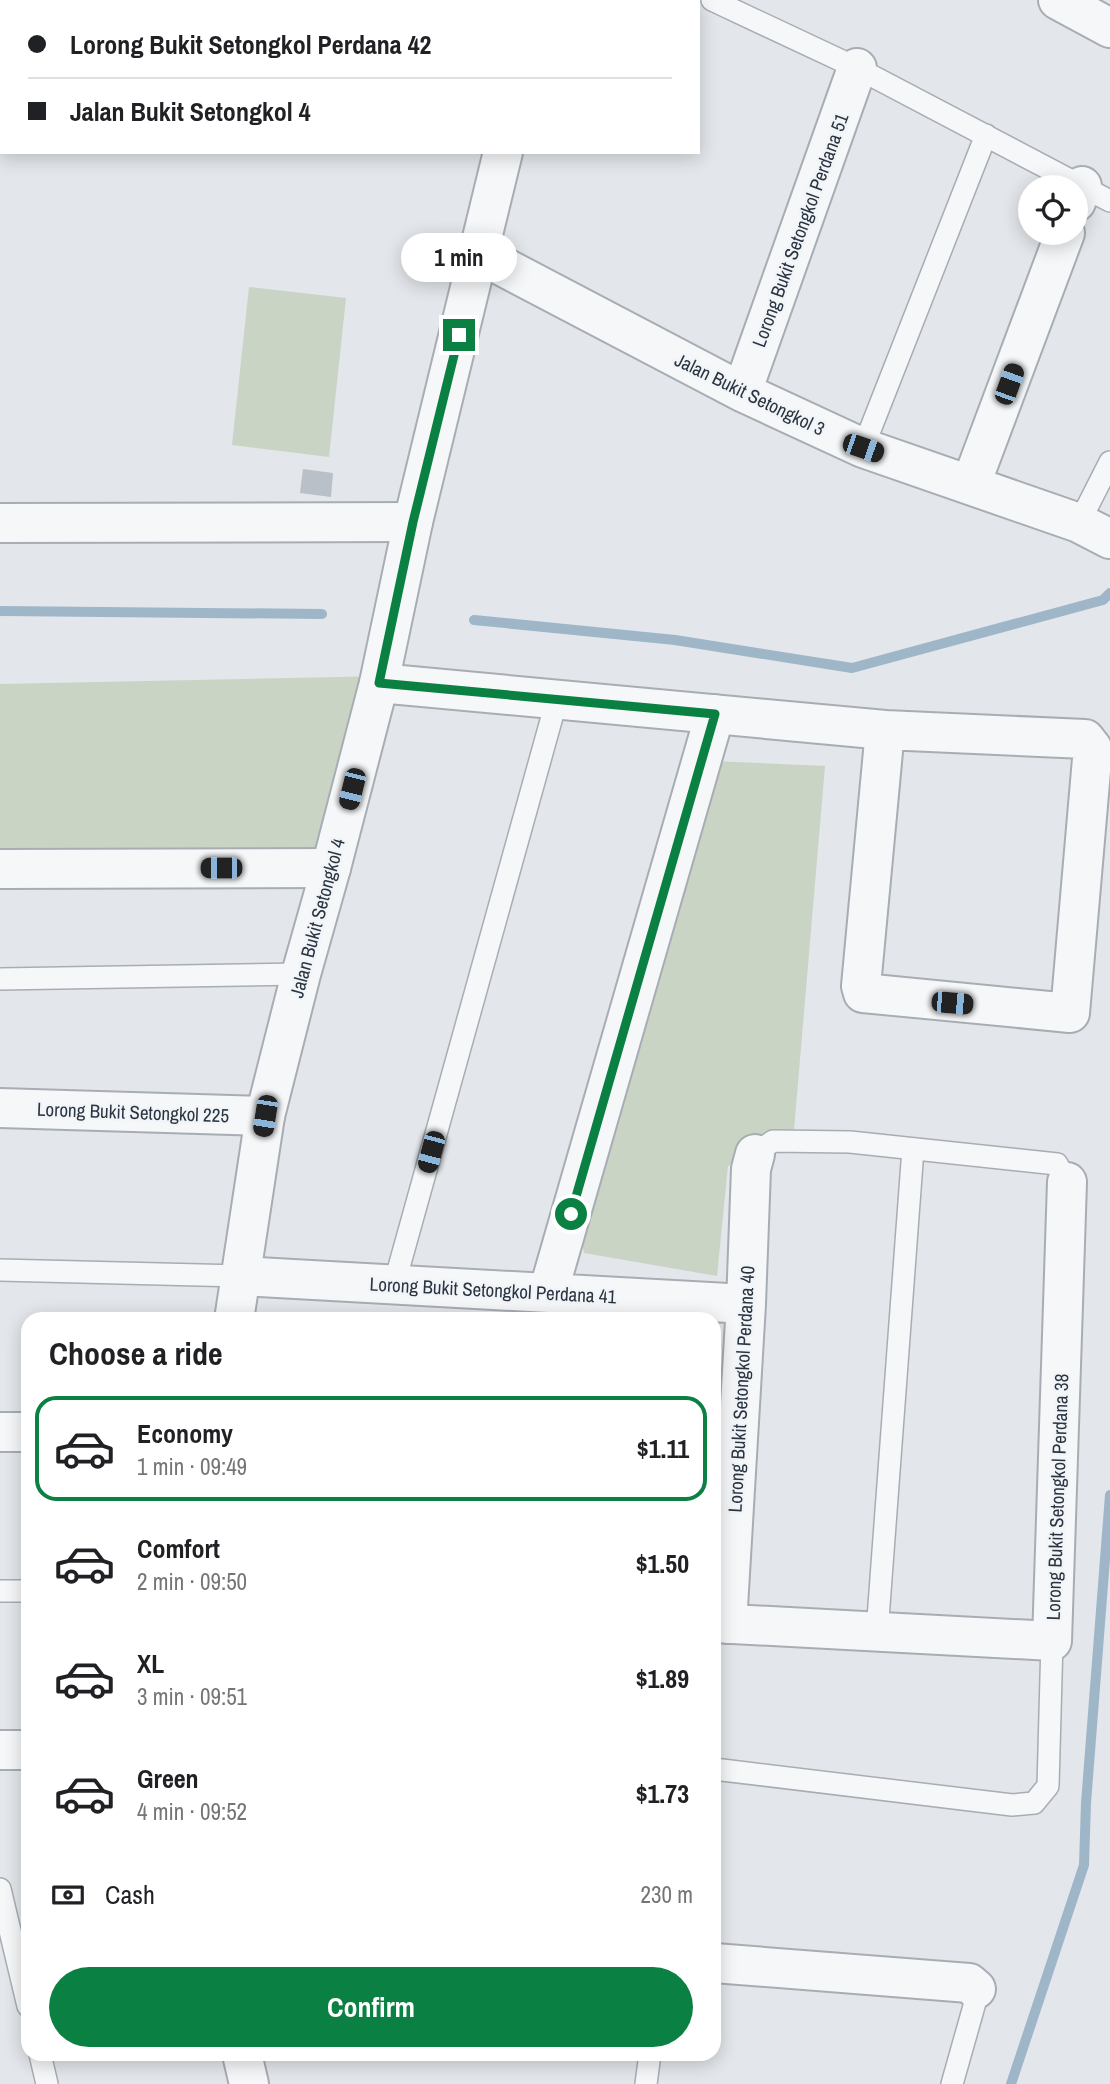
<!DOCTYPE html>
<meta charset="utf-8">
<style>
:root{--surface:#fff;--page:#f2f2f2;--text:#202124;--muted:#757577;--line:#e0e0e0;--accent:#0b8043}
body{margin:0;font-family:"Archivo Narrow",sans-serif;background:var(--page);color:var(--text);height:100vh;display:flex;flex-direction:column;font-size:26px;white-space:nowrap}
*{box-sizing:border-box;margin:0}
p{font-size:23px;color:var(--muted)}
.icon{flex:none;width:38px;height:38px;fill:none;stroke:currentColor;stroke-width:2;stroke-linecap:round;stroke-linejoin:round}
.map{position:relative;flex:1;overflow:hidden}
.side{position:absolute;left:21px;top:1312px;width:700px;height:749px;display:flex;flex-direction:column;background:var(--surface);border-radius:21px;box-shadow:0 4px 18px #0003}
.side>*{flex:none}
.banner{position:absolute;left:0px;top:0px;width:700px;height:154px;box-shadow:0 4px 18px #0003;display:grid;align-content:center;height:154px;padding:0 28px;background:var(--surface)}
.controls{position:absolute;left:1018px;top:175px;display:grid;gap:14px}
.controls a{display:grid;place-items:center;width:70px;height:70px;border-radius:50%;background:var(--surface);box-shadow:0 4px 18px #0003;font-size:35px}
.end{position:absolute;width:32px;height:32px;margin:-16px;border:9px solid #0b8043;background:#fff;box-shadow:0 0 0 4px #fff}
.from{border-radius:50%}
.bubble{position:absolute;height:49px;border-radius:24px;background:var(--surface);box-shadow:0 4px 18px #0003;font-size:23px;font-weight:700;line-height:49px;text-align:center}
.car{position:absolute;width:21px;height:42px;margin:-21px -10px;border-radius:9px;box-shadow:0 0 5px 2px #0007;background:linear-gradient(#222 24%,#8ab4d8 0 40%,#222 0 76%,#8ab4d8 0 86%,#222 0)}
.banner b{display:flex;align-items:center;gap:24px;height:66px;font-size:26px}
.banner b+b{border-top:2px solid var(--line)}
.banner i{width:18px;height:18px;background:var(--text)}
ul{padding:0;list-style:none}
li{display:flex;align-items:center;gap:21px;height:105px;margin:0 14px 10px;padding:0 14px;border:4px solid transparent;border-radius:21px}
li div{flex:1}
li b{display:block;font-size:26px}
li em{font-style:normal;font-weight:700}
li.on{border-color:var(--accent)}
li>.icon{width:63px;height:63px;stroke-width:1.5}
h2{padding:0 28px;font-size:32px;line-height:84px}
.pay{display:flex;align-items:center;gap:18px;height:77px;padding:0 28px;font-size:26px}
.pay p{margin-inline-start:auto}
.cta{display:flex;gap:14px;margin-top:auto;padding:14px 28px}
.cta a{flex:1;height:80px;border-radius:42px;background:var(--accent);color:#fff;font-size:28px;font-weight:700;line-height:80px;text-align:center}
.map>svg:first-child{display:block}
.green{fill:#c9d4c4}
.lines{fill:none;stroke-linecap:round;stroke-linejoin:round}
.stream{stroke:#9fb6c9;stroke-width:10}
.building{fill:#bac0c7}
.service-casing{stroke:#a8adb4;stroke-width:24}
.minor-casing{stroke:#a8adb4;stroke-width:42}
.tertiary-casing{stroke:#a8adb4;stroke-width:42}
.service{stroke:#f5f7f9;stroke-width:21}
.minor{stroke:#f5f7f9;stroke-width:38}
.tertiary{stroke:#f5f7f9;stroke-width:38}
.route{stroke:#0b8043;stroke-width:9}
.labels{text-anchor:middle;stroke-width:5;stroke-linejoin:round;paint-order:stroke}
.street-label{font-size:19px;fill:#2b3542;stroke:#f2f5f8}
</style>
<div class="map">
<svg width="1110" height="2084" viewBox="0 0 1110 2084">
<rect width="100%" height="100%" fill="#e3e6ea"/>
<path class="green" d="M 249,287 L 346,298 L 329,457 L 232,445 Z
M 387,676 L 339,862 L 0,862 L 0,684 Z
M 712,761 L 825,766 L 794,1130 L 758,1147 L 728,1166 L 717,1276 L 584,1253 L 581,1234 Z"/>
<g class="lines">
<path class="stream" d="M 0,611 L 322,614
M 474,620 L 675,640 L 852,668 L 1103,600 L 1110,593
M 1011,2084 L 1084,1865 L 1086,1803 L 1110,1495"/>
</g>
<path class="building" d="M 303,469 L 333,473 L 331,497 L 300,493 Z"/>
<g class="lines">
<g class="service-casing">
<path id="service" d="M 712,0 L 857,68 L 1110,201
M 863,448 L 986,135
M 1079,523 L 1110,462
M 0,979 L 301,974
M 755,1154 L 773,1141 L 850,1142 L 1057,1164 L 1067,1182
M 0,1270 L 240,1276
M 394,1285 L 557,699
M 0,1591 L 28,1591
M 877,1632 L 913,1149
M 714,1769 L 1012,1805 L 1034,1803 L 1048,1786 L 1052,1641
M 0,1889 L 28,2006
M 40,2054 L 47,2084
M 646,2084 L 650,2054
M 952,2084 L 976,1999 L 976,1989"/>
</g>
<g class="minor-casing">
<path id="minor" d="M 272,0 L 281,2
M 1058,0 L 1110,28
M 643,2 L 644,0
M 1076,202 L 1082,186
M 479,254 L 742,392 L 863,448 L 1079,523 L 1110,539
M 742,392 L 857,68
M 971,484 L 1065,233
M 0,523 L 413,522
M 379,683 L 885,730 L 1085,739 L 1092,748 L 1092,759 L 1070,1013 L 863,993 L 861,986 L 885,730
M 0,869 L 331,868
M 0,1108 L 265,1116
M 240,1276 L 746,1304
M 548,1293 L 715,714
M 0,1432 L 28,1432
M 714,1623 L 1052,1641 L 1067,1182
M 727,1624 L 746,1304 L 751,1169 L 755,1154
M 0,1750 L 28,1750
M 714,1963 L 969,1983 L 976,1989"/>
</g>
<g class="tertiary-casing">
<path id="tertiary" d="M 545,2 L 546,0
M 234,1320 L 265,1116 L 301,974 L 331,868 L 379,683 L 413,522 L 503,152
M 242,2054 L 249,2084"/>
</g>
<use href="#service" class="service"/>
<use href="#minor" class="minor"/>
<use href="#tertiary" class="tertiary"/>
</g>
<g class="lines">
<path class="route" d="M 459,335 L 413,522 L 379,683 L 715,714 L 571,1214"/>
</g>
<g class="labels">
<g class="street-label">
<text transform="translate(800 230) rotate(-70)" y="7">Lorong Bukit Setongkol Perdana 51</text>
<text transform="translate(750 394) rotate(26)" y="7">Jalan Bukit Setongkol 3</text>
<text transform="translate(317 918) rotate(-75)" y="7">Jalan Bukit Setongkol 4</text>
<text transform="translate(133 1112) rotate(2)" y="7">Lorong Bukit Setongkol 225</text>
<text transform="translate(493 1290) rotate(3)" y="7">Lorong Bukit Setongkol Perdana 41</text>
<text transform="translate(741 1389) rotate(-87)" y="7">Lorong Bukit Setongkol Perdana 40</text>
<text transform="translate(1057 1497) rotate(-88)" y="7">Lorong Bukit Setongkol Perdana 38</text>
</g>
</g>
</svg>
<div class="controls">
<a><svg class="icon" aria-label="locate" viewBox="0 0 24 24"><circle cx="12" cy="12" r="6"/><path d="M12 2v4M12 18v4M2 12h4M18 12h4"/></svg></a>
</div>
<i class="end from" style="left:571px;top:1214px"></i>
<i class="end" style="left:459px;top:335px"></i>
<div class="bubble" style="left:401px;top:233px;width:116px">1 min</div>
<i class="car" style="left:1009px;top:384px;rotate:20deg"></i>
<i class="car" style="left:863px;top:448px;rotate:109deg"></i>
<i class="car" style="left:352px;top:789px;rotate:194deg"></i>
<i class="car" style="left:221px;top:868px;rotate:270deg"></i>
<i class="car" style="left:952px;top:1003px;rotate:95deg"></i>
<i class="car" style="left:265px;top:1116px;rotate:189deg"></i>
<i class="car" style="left:431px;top:1152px;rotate:195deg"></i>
<div class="banner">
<b><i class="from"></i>Lorong Bukit Setongkol Perdana 42</b>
<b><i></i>Jalan Bukit Setongkol 4</b>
</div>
<section class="side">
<h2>Choose a ride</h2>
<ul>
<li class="on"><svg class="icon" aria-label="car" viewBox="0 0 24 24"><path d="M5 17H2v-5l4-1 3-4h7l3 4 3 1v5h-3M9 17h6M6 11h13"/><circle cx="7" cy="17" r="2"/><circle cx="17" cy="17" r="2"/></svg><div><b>Economy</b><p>1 min · 09:49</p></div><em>$1.11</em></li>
<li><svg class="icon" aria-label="car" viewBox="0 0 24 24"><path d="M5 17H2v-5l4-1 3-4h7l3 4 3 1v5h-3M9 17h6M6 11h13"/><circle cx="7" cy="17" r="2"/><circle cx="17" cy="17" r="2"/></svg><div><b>Comfort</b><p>2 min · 09:50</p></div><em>$1.50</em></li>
<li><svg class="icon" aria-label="car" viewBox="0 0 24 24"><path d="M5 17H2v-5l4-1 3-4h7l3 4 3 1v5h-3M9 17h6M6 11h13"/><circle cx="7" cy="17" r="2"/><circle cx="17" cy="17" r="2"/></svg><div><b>XL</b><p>3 min · 09:51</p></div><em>$1.89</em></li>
<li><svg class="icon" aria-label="car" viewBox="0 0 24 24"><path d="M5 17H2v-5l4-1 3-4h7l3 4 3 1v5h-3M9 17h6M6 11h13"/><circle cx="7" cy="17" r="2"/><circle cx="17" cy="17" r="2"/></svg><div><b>Green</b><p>4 min · 09:52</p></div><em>$1.73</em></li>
</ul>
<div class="pay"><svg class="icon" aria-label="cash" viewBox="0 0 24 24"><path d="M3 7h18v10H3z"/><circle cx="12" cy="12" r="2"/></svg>Cash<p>230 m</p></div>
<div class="cta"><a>Confirm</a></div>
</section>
</div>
